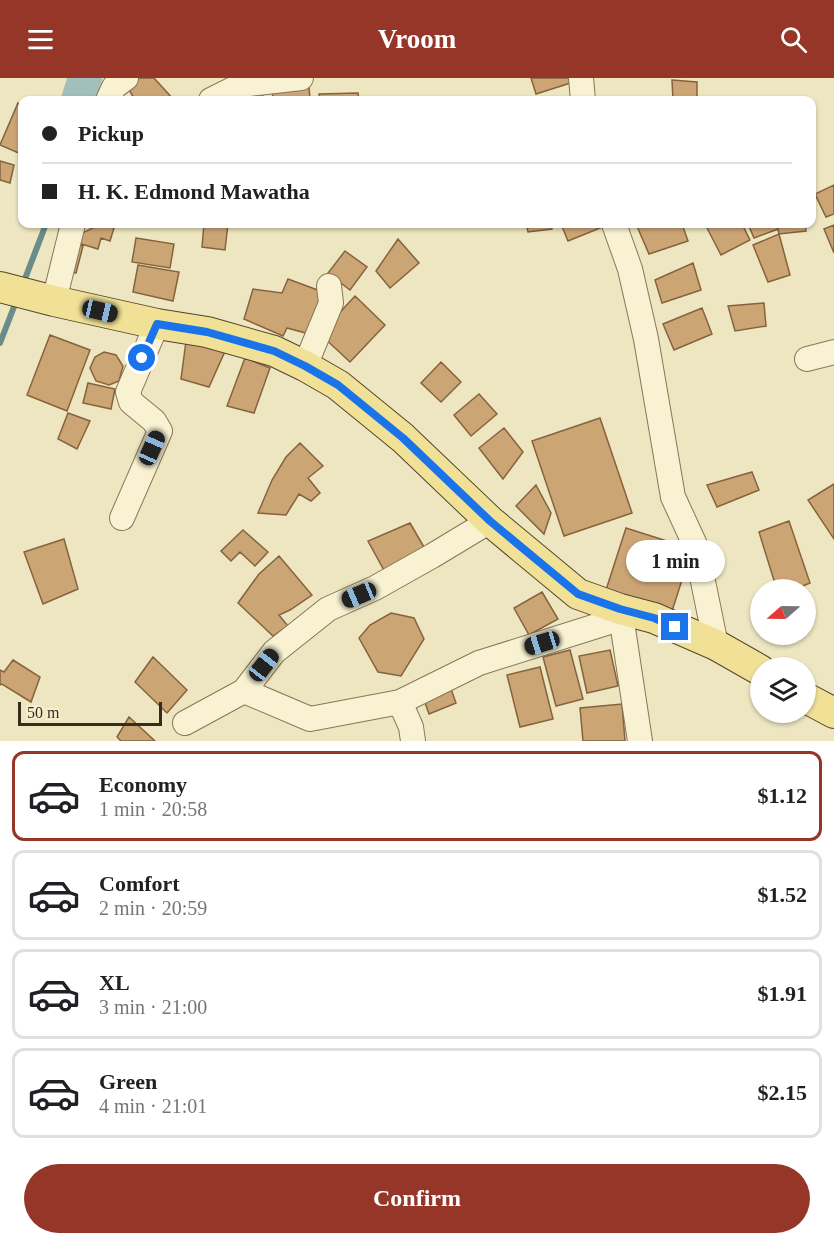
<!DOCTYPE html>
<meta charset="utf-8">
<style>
:root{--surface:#fff;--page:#f2f2f2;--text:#202124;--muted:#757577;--line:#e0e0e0;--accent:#953628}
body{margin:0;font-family:Georgia,serif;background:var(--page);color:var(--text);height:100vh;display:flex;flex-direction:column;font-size:22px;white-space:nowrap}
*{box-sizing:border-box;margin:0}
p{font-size:20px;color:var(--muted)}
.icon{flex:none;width:33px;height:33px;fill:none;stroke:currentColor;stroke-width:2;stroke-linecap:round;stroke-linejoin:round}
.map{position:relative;height:663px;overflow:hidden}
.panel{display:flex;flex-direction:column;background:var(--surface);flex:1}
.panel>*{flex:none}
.banner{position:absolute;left:18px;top:18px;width:798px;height:132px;border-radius:12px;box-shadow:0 2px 4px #0004;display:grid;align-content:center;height:132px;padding:0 24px;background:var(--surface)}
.needle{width:39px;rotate:250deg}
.tools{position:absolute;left:750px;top:501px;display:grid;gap:12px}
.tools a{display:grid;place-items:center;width:66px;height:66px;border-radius:50%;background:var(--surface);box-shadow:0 2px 4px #0004;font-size:30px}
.scale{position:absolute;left:18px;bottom:15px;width:144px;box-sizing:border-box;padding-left:6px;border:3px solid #362c1c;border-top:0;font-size:16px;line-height:21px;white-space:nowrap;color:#362c1c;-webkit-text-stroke:4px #f5efcf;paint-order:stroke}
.end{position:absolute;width:27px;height:27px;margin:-14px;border:8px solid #1a73e8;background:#fff;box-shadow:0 0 0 3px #fff}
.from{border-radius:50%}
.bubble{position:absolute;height:42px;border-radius:21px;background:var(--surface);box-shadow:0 2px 4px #0004;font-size:20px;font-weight:600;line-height:42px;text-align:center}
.car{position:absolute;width:18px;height:36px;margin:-18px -9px;border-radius:8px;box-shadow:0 0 4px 2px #0007;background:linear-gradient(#222 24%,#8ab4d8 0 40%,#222 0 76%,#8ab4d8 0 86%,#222 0)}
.banner b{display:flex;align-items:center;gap:21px;height:57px;font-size:22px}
.banner b+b{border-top:2px solid var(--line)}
.banner i{width:15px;height:15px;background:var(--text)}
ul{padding:10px 0 0;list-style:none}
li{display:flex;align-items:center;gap:18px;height:90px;margin:0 12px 9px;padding:0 12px;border:3px solid var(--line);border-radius:12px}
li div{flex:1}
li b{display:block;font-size:22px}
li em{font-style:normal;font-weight:600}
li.active{border-color:var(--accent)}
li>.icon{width:54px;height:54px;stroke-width:1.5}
.primary-button{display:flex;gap:12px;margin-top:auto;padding:12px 24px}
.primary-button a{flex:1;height:69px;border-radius:36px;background:var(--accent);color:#fff;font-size:24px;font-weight:600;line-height:69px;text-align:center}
header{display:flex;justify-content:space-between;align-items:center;height:78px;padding:0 24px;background:var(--accent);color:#fff;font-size:27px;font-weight:600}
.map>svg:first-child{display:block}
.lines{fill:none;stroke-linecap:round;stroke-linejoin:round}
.stream{stroke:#6a8d89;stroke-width:6}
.river{stroke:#a3bfbb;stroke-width:34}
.building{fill:#cca575;stroke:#85633e;stroke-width:1.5}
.minor-casing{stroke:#867758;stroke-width:26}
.major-casing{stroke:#54442c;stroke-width:32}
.minor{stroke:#f8f2d3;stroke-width:24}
.major{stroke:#f1e197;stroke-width:30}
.route{stroke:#1a73e8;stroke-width:8}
</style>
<header><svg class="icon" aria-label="menu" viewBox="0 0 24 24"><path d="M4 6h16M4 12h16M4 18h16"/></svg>Vroom<svg class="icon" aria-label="search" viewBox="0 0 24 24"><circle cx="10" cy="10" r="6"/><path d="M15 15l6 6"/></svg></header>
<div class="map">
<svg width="834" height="663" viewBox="0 0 834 663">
<rect width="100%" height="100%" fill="#ede6c0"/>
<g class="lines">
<path class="stream" d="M 23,206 L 46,146
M 0,265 L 17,221"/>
<path class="river" d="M 78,22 L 85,0"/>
</g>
<path class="building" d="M 138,0 L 154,0 L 174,22 L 135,22 L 128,10 Z
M 531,0 L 579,0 L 580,2 L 536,16 Z
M 672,2 L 697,4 L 697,22 L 673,22 Z
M 259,5 L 264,22 L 248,22 L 244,10 Z
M 309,8 L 310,22 L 273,22 L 272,9 Z
M 358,15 L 359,22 L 320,22 L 319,16 Z
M 18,25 L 22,28 L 22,72 L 21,76 L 0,67 Z
M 0,83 L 14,87 L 10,105 L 0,102 Z
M 834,107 L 834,136 L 826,139 L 815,116 Z
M 101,146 L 114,150 L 110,163 L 101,160 L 98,171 L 78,165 L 80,156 Z
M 204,146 L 228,146 L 225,172 L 202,169 Z
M 526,146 L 551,146 L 552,151 L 528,154 Z
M 561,146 L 610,146 L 568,163 Z
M 636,146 L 682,146 L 688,163 L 649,176 Z
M 717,146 L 742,146 L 750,162 L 721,177 L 707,150 Z
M 748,146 L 775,146 L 778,151 L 754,160 Z
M 777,146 L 805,146 L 806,153 L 779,156 Z
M 834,147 L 834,175 L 824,151 Z
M 779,156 L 790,197 L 768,204 L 753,167 Z
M 136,160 L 174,166 L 170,190 L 132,184 Z
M 398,161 L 419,185 L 390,210 L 376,193 Z
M 72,165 L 83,168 L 76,195 L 65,192 Z
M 345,173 L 367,189 L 350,212 L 328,195 Z
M 693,185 L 701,212 L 662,225 L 655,202 Z
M 138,187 L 179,194 L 173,223 L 133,214 Z
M 288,201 L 323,214 L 313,257 L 287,250 L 283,258 L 244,241 L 253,211 L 282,215 Z
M 355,218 L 385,247 L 350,284 L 320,256 Z
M 764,225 L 766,248 L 735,253 L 728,228 Z
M 702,230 L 712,256 L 674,272 L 663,246 Z
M 187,256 L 227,269 L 209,309 L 181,301 Z
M 50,257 L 90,272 L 67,333 L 27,317 Z
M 104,274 L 116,277 L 123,288 L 119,303 L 109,307 L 96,303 L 90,290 L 95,279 Z
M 245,280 L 270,290 L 254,335 L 227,328 Z
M 441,284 L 461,304 L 441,324 L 421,305 Z
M 88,305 L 115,311 L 111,331 L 83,325 Z
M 479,316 L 497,336 L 471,358 L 454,337 Z
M 68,335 L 90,343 L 77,371 L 58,361 Z
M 600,340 L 632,435 L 564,458 L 532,363 Z
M 504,350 L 523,374 L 503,401 L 479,370 Z
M 300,365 L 323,388 L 308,400 L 320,415 L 311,423 L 299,416 L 286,437 L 258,435 L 272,402 L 286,379 Z
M 752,394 L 759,412 L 717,429 L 707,407 Z
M 834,406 L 834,461 L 808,422 Z
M 536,407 L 551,435 L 544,456 L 516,428 Z
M 789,443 L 810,505 L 793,512 L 777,512 L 759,454 Z
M 410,445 L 428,476 L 385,494 L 368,463 Z
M 626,450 L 692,471 L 672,533 L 606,512 Z
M 243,452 L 268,474 L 255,488 L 240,474 L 231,483 L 221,473 Z
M 64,461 L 78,511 L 43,526 L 24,474 Z
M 279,478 L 312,517 L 290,532 L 279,537 L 288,548 L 273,558 L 238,525 L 259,496 Z
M 542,514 L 558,541 L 529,557 L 514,530 Z
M 391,535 L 414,540 L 424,561 L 401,598 L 378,594 L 359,560 L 370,547 Z
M 570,572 L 583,621 L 556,628 L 543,579 Z
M 610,572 L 618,608 L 587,615 L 579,578 Z
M 153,579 L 187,612 L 167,635 L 135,604 Z
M 13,582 L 40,599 L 31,624 L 2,606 L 0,607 L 0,592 L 4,594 Z
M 540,589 L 553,641 L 520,649 L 507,597 Z
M 450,608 L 456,625 L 429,636 L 423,619 Z
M 622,626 L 625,663 L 583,663 L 580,630 Z
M 129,639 L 155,663 L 121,663 L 117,659 Z"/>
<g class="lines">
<g class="minor-casing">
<path id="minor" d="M 581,0 L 583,22
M 108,22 L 114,9 L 126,0
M 211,22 L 241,7 L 301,0
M 614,146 L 630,191 L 646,261 L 673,419 L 696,469 L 716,567
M 54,223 L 73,146
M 807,281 L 834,274
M 305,288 L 331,225 L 329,208
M 122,440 L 160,353 L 154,343 L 131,324 L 128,314 L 157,246
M 620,531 L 640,663
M 244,613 L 274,574 L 328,531 L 375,510 L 432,478 L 490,443
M 400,624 L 411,649 L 413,663
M 185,645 L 244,613 L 310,641 L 400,624 L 479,585 L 606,545 L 620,531"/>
</g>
<g class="major-casing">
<path id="major" d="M 0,209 L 54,223 L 157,246 L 207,254 L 274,273 L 305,288 L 338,307 L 403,360 L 490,443 L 578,516 L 620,531 L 654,540 L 716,567 L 760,592
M 806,620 L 834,635"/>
</g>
<use href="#minor" class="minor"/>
<use href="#major" class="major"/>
</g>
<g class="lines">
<path class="route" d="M 142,280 L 157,246 L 207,254 L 274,273 L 305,288 L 338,307 L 403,360 L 490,443 L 578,516 L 620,531 L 654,540 L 675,549"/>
</g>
</svg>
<div class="tools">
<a><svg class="needle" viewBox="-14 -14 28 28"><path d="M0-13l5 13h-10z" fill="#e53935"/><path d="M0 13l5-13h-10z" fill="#757577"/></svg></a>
<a><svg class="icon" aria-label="layers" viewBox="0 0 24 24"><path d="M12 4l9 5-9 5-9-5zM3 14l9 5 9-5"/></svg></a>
</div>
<div class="scale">50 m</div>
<i class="end from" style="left:142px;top:280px"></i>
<i class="end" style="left:675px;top:549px"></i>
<div class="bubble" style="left:626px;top:462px;width:99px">1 min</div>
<i class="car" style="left:100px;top:233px;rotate:103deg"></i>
<i class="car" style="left:152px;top:370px;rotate:24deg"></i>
<i class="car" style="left:359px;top:517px;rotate:247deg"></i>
<i class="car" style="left:542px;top:565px;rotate:253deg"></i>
<i class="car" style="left:264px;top:587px;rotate:38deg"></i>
<div class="banner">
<b><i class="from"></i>Pickup</b>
<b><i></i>H. K. Edmond Mawatha</b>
</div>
</div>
<section class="panel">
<ul>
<li class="active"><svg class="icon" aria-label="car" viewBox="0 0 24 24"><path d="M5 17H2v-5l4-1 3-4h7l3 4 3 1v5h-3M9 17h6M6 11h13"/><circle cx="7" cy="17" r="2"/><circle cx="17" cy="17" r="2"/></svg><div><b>Economy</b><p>1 min · 20:58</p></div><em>$1.12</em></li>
<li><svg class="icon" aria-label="car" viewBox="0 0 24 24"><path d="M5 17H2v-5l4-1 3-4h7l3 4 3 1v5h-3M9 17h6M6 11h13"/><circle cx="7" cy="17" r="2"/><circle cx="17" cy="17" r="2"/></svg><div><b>Comfort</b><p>2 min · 20:59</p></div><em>$1.52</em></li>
<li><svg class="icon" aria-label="car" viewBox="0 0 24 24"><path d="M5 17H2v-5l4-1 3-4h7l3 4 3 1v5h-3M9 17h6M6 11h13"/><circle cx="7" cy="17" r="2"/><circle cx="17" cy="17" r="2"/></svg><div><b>XL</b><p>3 min · 21:00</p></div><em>$1.91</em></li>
<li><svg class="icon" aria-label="car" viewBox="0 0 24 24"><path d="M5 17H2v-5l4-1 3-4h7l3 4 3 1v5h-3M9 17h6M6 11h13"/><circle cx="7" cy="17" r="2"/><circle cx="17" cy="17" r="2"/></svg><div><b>Green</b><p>4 min · 21:01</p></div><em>$2.15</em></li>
</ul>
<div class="primary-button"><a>Confirm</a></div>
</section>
